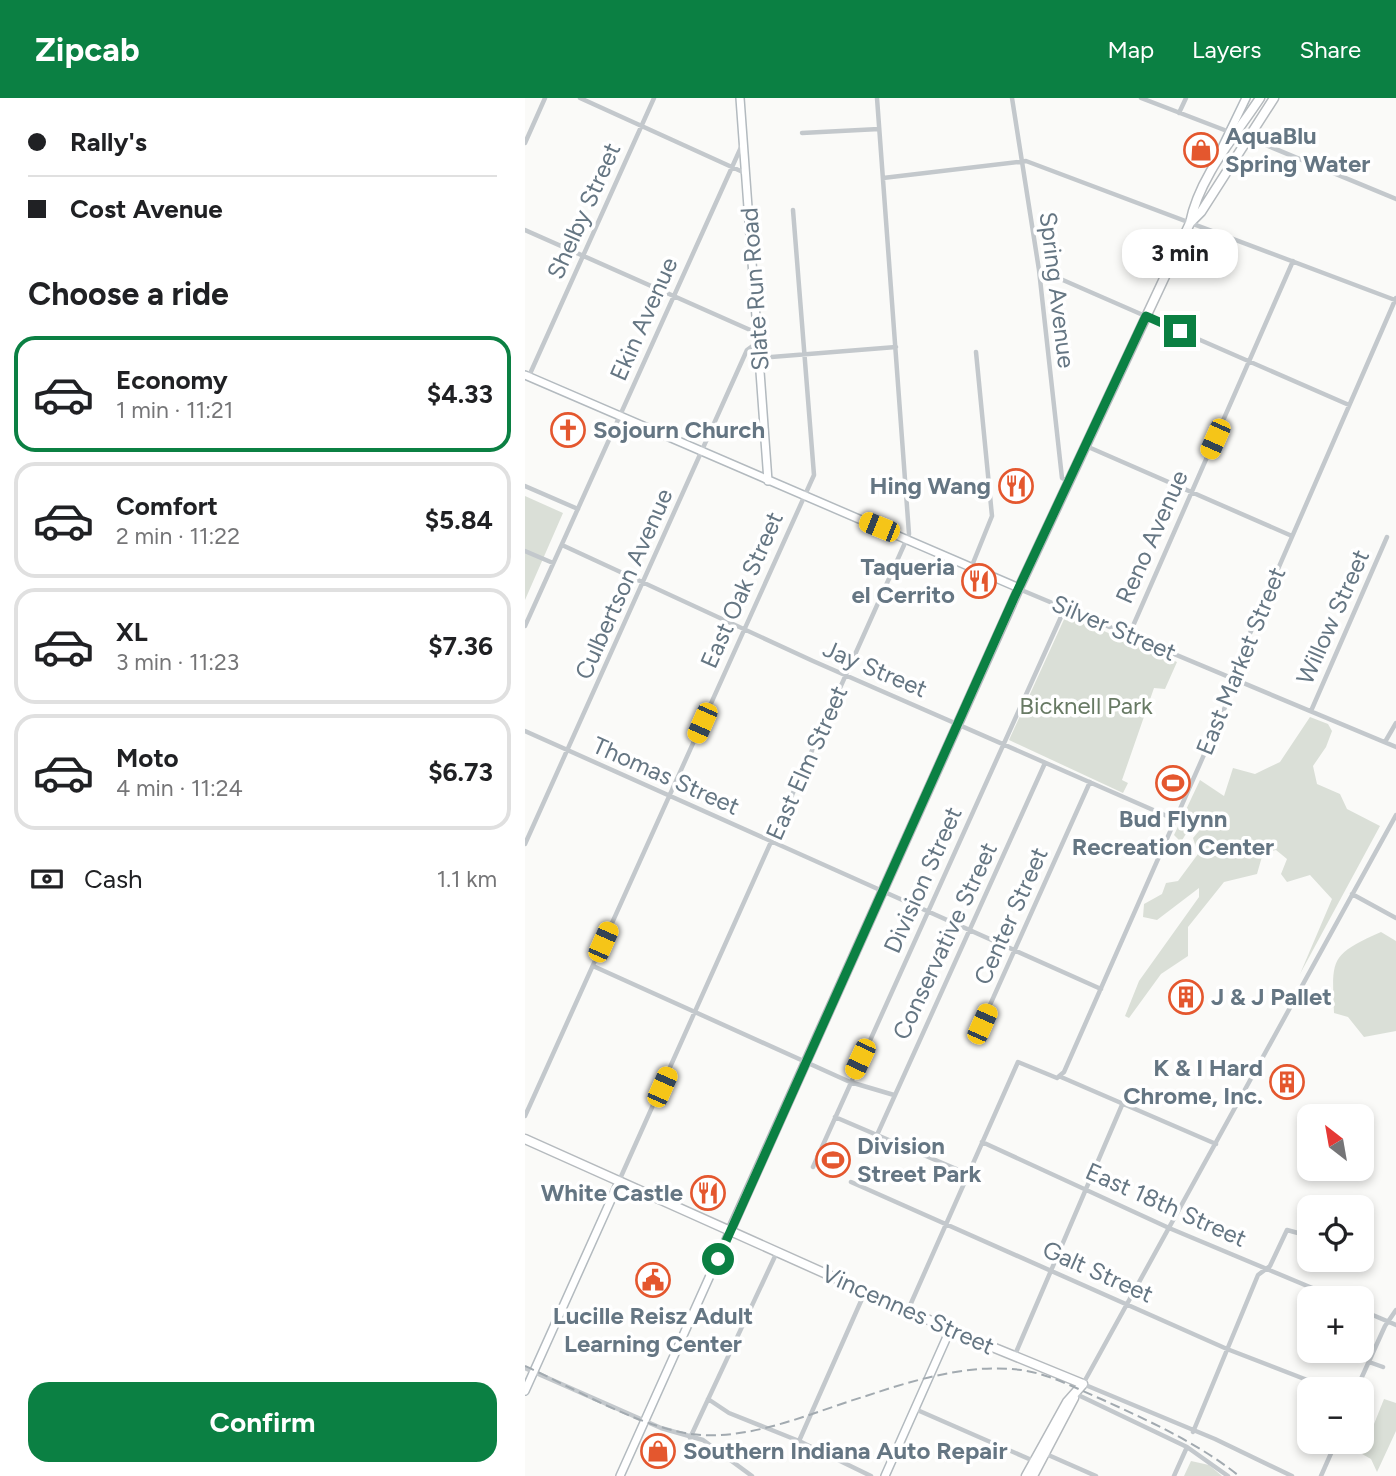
<!DOCTYPE html>
<meta charset="utf-8">
<style>
:root{--surface:#fff;--page:#f6f6f6;--text:#202124;--muted:#757577;--line:#e0e0e0;--accent:#0b8043}
body{margin:0;font-family:Figtree,sans-serif;background:var(--page);color:var(--text);height:100vh;display:flex;flex-direction:column;font-size:26px;white-space:nowrap}
*{box-sizing:border-box;margin:0}
p{font-size:23px;color:var(--muted)}
.icon{flex:none;width:38px;height:38px;fill:none;stroke:currentColor;stroke-width:2;stroke-linecap:round;stroke-linejoin:round}
.map{position:relative;flex:1;overflow:hidden}
.drawer{display:flex;flex-direction:column;background:var(--surface);width:525px}
.drawer>*{flex:none}
.guide{display:grid;align-content:center;height:154px;padding:0 28px;background:var(--surface)}
.needle{width:46px;rotate:329deg}
.controls{position:absolute;left:772px;top:1006px;display:grid;gap:14px}
.controls a{display:grid;place-items:center;width:77px;height:77px;border-radius:14px;background:var(--surface);box-shadow:0 4px 10px #0003;font-size:35px}
.end{position:absolute;width:32px;height:32px;margin:-16px;border:9px solid #0b8043;background:#fff;box-shadow:0 0 0 4px #fff}
.from{border-radius:50%}
.bubble{position:absolute;height:49px;border-radius:21px;background:var(--surface);box-shadow:0 4px 10px #0003;font-size:23px;font-weight:700;line-height:49px;text-align:center}
.car{position:absolute;width:21px;height:42px;margin:-21px -10px;border-radius:9px;box-shadow:0 0 5px 2px #0007;background:linear-gradient(#f5c518 24%,#345 0 40%,#f5c518 0 76%,#345 0 86%,#f5c518 0)}
.guide b{display:flex;align-items:center;gap:24px;height:66px;font-size:26px}
.guide b+b{border-top:2px solid var(--line)}
.guide i{width:18px;height:18px;background:var(--text)}
ul{padding:0;list-style:none}
li{display:flex;align-items:center;gap:21px;height:116px;margin:0 14px 10px;padding:0 14px;border:4px solid var(--line);border-radius:21px}
li div{flex:1}
li b{display:block;font-size:26px}
li em{font-style:normal;font-weight:700}
li.selected{border-color:var(--accent)}
li>.icon{width:63px;height:63px;stroke-width:1.5}
h2{padding:0 28px;font-size:32px;line-height:84px}
.pay{display:flex;align-items:center;gap:18px;height:77px;padding:0 28px;font-size:26px}
.pay p{margin-inline-start:auto}
.cta{display:flex;gap:14px;margin-top:auto;padding:14px 28px}
.cta a{flex:1;height:80px;border-radius:21px;background:var(--accent);color:#fff;font-size:28px;font-weight:700;line-height:80px;text-align:center}
header{display:flex;align-items:center;gap:42px;box-sizing:border-box;height:98px;padding:0 35px;background:var(--accent);color:#fff}
header strong{font-size:33px}
nav{display:flex;gap:38px;margin-inline-start:auto;font-size:24px}
main{display:flex;flex:1;min-height:0}
.map>svg:first-child{display:block}
.green{fill:#dadfd7}
.lines{fill:none;stroke-linecap:round;stroke-linejoin:round}
.secondary-casing{stroke:#b3babf;stroke-width:10}
.primary-casing{stroke:#b5babe;stroke-width:11}
.street{stroke:#c3c8cc;stroke-width:4.5}
.secondary{stroke:#fff;stroke-width:7}
.primary{stroke:#fff;stroke-width:8}
.rail{stroke:#a2aab0;stroke-width:2;stroke-dasharray:10 5;stroke-linecap:butt}
.route{stroke:#0b8043;stroke-width:9}
.labels{text-anchor:middle;stroke-width:7;stroke-linejoin:round;paint-order:stroke}
.poi-label{font-size:24px;font-weight:bold;fill:#657683;stroke:#fff;text-anchor:start}
.street-label{font-size:24px;fill:#657683;stroke:#fff}
.park-label{font-size:24px;fill:#687a64;stroke:#fff}
</style>
<header>
<strong>Zipcab</strong>
<nav><a>Map</a><a>Layers</a><a>Share</a></nav>
</header>
<main>
<section class="drawer">
<div class="guide">
<b><i class="from"></i>Rally's</b>
<b><i></i>Cost Avenue</b>
</div>
<h2>Choose a ride</h2>
<ul>
<li class="selected"><svg class="icon" aria-label="car" viewBox="0 0 24 24"><path d="M5 17H2v-5l4-1 3-4h7l3 4 3 1v5h-3M9 17h6M6 11h13"/><circle cx="7" cy="17" r="2"/><circle cx="17" cy="17" r="2"/></svg><div><b>Economy</b><p>1 min · 11:21</p></div><em>$4.33</em></li>
<li><svg class="icon" aria-label="car" viewBox="0 0 24 24"><path d="M5 17H2v-5l4-1 3-4h7l3 4 3 1v5h-3M9 17h6M6 11h13"/><circle cx="7" cy="17" r="2"/><circle cx="17" cy="17" r="2"/></svg><div><b>Comfort</b><p>2 min · 11:22</p></div><em>$5.84</em></li>
<li><svg class="icon" aria-label="car" viewBox="0 0 24 24"><path d="M5 17H2v-5l4-1 3-4h7l3 4 3 1v5h-3M9 17h6M6 11h13"/><circle cx="7" cy="17" r="2"/><circle cx="17" cy="17" r="2"/></svg><div><b>XL</b><p>3 min · 11:23</p></div><em>$7.36</em></li>
<li><svg class="icon" aria-label="car" viewBox="0 0 24 24"><path d="M5 17H2v-5l4-1 3-4h7l3 4 3 1v5h-3M9 17h6M6 11h13"/><circle cx="7" cy="17" r="2"/><circle cx="17" cy="17" r="2"/></svg><div><b>Moto</b><p>4 min · 11:24</p></div><em>$6.73</em></li>
</ul>
<div class="pay"><svg class="icon" aria-label="cash" viewBox="0 0 24 24"><path d="M3 7h18v10H3z"/><circle cx="12" cy="12" r="2"/></svg>Cash<p>1.1 km</p></div>
<div class="cta"><a>Confirm</a></div>
</section>
<div class="map">
<svg width="871" height="1378" viewBox="0 0 871 1378">
<rect width="100%" height="100%" fill="#fafaf8"/>
<path class="green" d="M 0,398 L 38,415 L 0,502 Z
M 541,517 L 652,564 L 640,591 L 629,590 L 597,682 L 603,685 L 598,695 L 484,642 Z
M 785,619 L 803,626 L 807,633 L 801,649 L 788,668 L 792,686 L 815,696 L 822,711 L 855,728 L 775,876 L 807,801 L 785,777 L 762,784 L 756,776 L 762,761 L 751,752 L 738,755 L 732,776 L 699,784 L 663,829 L 663,858 L 636,876 L 604,920 L 600,918 L 614,883 L 674,799 L 674,790 L 632,822 L 618,819 L 619,806 L 637,796 L 641,785 L 653,783 L 673,756 L 668,740 L 684,721 L 673,716 L 656,744 L 649,737 L 675,682 L 699,698 L 708,670 L 730,676 L 755,664 Z
M 856,834 L 871,843 L 871,933 L 839,939 L 823,919 L 809,915 C 807,861 804,857 856,834 Z
M 859,1301 L 871,1305 L 871,1333 L 852,1374 L 846,1361 L 837,1356 Z
M 666,1363 L 684,1367 L 697,1378 L 659,1378 Z"/>
<g class="lines">
<g class="secondary-casing">
<path id="secondary" d="M 215,0 L 243,383
M 694,56 L 721,0
M 0,277 L 494,490
M 0,1293 L 94,1084
M 95,1378 L 205,1133
M 360,1378 L 425,1232"/>
</g>
<g class="primary-casing">
<path id="primary" d="M 665,125 L 676,114 L 749,0
M 0,1041 L 433,1235 L 558,1286 L 542,1304 L 501,1378
M 205,1133 L 494,490 L 665,125 C 674,79 710,38 735,0
M 508,1378 L 549,1300"/>
</g>
<path class="street" d="M 55,0 L 220,75
M 487,0 L 514,172 L 537,380 L 543,383
M 616,0 L 702,33
M 654,15 L 661,0
M 277,35 L 354,31
M 712,35 L 871,101
M 0,45 L 20,0
M 358,80 L 501,63 L 870,202
M 0,132 L 232,235
M 515,172 L 824,307
M 235,260 L 371,249
M 4,278 L 129,0
M 561,348 L 767,438
M 0,388 L 53,411
M 37,447 L 288,563 L 651,722
M 0,453 L 28,465
M 446,470 L 467,418 L 451,254
M 494,491 L 871,649
M 0,528 L 217,47
M 604,537 L 768,163
M 786,613 L 862,439
M 0,633 L 576,891
M 860,644 L 871,625
M 0,746 L 222,252 L 233,244
M 827,796 L 871,820
M 68,868 L 325,984 L 369,997
M 456,927 L 565,684
M 536,979 L 691,1046
M 0,1018 L 289,377 L 268,112
M 310,1019 L 443,1076
M 352,1037 L 520,665
M 457,1044 L 644,1130 L 811,1200
M 288,1069 L 540,510
M 94,1083 L 384,436 L 352,0
M 326,1084 L 702,1251 L 808,1292
M 836,1162 L 843,1165
M 383,1212 L 493,964 L 532,980 L 539,974 L 708,591 L 709,572 L 871,200
M 836,1212 L 871,1227
M 489,1259 L 597,1007
M 844,1264 L 858,1269
M 0,1270 L 136,1330 L 178,1342 L 227,1378
M 831,1292 L 860,1228 L 871,1212
M 551,1296 L 662,1349 L 703,1378
M 183,1301 L 204,1315 L 274,1343 L 346,1378
M 390,1311 L 511,1364
M 668,1334 L 733,1177 L 745,1168 L 762,1132 L 784,1138
M 165,1340 L 252,1154
M 274,1343 L 340,1194
M 521,1356 L 571,1378
M 649,1378 L 662,1349
M 767,1378 L 690,1341 L 558,1286 L 871,717
M 796,1378 L 811,1344"/>
<use href="#secondary" class="secondary"/>
<use href="#primary" class="primary"/>
<path class="rail" d="M 0,1268 C 51,1291 122,1334 177,1337 C 233,1340 288,1314 341,1298 C 389,1282 445,1265 496,1272 C 525,1276 550,1290 576,1301 C 624,1323 673,1345 714,1378"/>
</g>
<g class="lines">
<path class="route" d="M 193,1161 L 489,500 L 621,218 L 655,233"/>
</g>
<defs>
<g id="shop-ring" transform="scale(1.75)"><circle r="9.5" fill="#fff" stroke="#e4572e" stroke-width="1.5"/><path d="M-5-2.5h2.3a2.7 3.5 0 0 1 5.4 0H5L5.5 6h-11ZM-1.5-2.5h3a1.5 2.3 0 0 0-3 0Z" fill="#e4572e"/></g>
<g id="church-ring" transform="scale(1.75)"><circle r="9.5" fill="#fff" stroke="#e4572e" stroke-width="1.5"/><path d="M-1.2-6h2.4v3.5h3.3v2.4h-3.3V6h-2.4V-.1h-3.3v-2.4h3.3Z" fill="#e4572e"/></g>
<g id="restaurant-ring" transform="scale(1.75)"><circle r="9.5" fill="#fff" stroke="#e4572e" stroke-width="1.5"/><path d="M-5-6h1v4h1v-4h1v4h1v-4h1v5L-1.5 .5V6h-2V.5L-5-1ZM5-6V6H3V1.5H1.5Q1.5-4 5-6Z" fill="#e4572e"/></g>
<g id="stadium-ring" transform="scale(1.75)"><circle r="9.5" fill="#fff" stroke="#e4572e" stroke-width="1.5"/><path d="M0-5a6.5 5 0 1 0 0 10a6.5 5 0 1 0 0-10ZM-3.5-1.8h7v3.6h-7Z" fill="#e4572e"/></g>
<g id="building-ring" transform="scale(1.75)"><circle r="9.5" fill="#fff" stroke="#e4572e" stroke-width="1.5"/><path d="M-4-6H4V6H1V3H-1V6H-4ZM-2.5-4.3h1.7v1.8h-1.7ZM.8-4.3h1.7v1.8H.8ZM-2.5-1h1.7V.8h-1.7ZM.8-1h1.7V.8H.8Z" fill="#e4572e"/></g>
<g id="civic-ring" transform="scale(1.75)"><circle r="9.5" fill="#fff" stroke="#e4572e" stroke-width="1.5"/><path d="M-.6-6.5H3V-4.5H.6V-3L4-1V1h2V6H-6V1h2V-1L-.6-3ZM-1.2 2.5V6h2.4V2.5Z" fill="#e4572e"/></g>
</defs>
<g fill-rule="evenodd">
<use href="#shop-ring" x="676" y="52"/>
<use href="#church-ring" x="43" y="332"/>
<use href="#restaurant-ring" x="491" y="388"/>
<use href="#restaurant-ring" x="454" y="483"/>
<use href="#stadium-ring" x="648" y="685"/>
<use href="#building-ring" x="661" y="899"/>
<use href="#building-ring" x="762" y="984"/>
<use href="#stadium-ring" x="308" y="1062"/>
<use href="#restaurant-ring" x="183" y="1095"/>
<use href="#civic-ring" x="128" y="1182"/>
<use href="#shop-ring" x="133" y="1353"/>
</g>
<g class="labels">
<g class="poi-label">
<text x="700" y="46">AquaBlu<tspan x="700" dy="28">Spring Water</tspan></text>
<text x="68" y="340">Sojourn Church</text>
<text x="466" y="396" text-anchor="end">Hing Wang</text>
<text x="430" y="477" text-anchor="end">Taqueria<tspan x="430" dy="28">el Cerrito</tspan></text>
<text x="648" y="729" text-anchor="middle">Bud Flynn<tspan x="648" dy="28">Recreation Center</tspan></text>
<text x="686" y="907">J &amp; J Pallet</text>
<text x="738" y="978" text-anchor="end">K &amp; I Hard<tspan x="738" dy="28">Chrome, Inc.</tspan></text>
<text x="332" y="1056">Division<tspan x="332" dy="28">Street Park</tspan></text>
<text x="158" y="1103" text-anchor="end">White Castle</text>
<text x="128" y="1226" text-anchor="middle">Lucille Reisz Adult<tspan x="128" dy="28">Learning Center</tspan></text>
<text x="158" y="1361">Southern Indiana Auto Repair</text>
</g>
<g class="street-label">
<text transform="translate(59 113) rotate(-66)" y="8">Shelby Street</text>
<text transform="translate(230 191) rotate(-94)" y="8">Slate Run Road</text>
<text transform="translate(532 192) rotate(83)" y="8">Spring Avenue</text>
<text transform="translate(119 221) rotate(-66)" y="8">Ekin Avenue</text>
<text transform="translate(627 439) rotate(-66)" y="8">Reno Avenue</text>
<text transform="translate(99 486) rotate(-66)" y="8">Culbertson Avenue</text>
<text transform="translate(217 492) rotate(-66)" y="8">East Oak Street</text>
<text transform="translate(808 519) rotate(-66)" y="8">Willow Street</text>
<text transform="translate(589 530) rotate(23)" y="8">Silver Street</text>
<text transform="translate(716 563) rotate(-68)" y="8">East Market Street</text>
<text transform="translate(350 571) rotate(23)" y="8">Jay Street</text>
<text transform="translate(282 665) rotate(-66)" y="8">East Elm Street</text>
<text transform="translate(141 678) rotate(24)" y="8">Thomas Street</text>
<text transform="translate(398 782) rotate(-66)" y="8">Division Street</text>
<text transform="translate(486 818) rotate(-66)" y="8">Center Street</text>
<text transform="translate(420 843) rotate(-65)" y="8">Conservative Street</text>
<text transform="translate(641 1107) rotate(24)" y="8">East 18th Street</text>
<text transform="translate(573 1174) rotate(24)" y="8">Galt Street</text>
<text transform="translate(383 1212) rotate(24)" y="8">Vincennes Street</text>
</g>
<g class="park-label">
<text x="561" y="616">Bicknell Park</text>
</g>
</g>
</svg>
<div class="controls">
<a><svg class="needle" viewBox="-14 -14 28 28"><path d="M0-13l5 13h-10z" fill="#e53935"/><path d="M0 13l5-13h-10z" fill="#757577"/></svg></a>
<a><svg class="icon" aria-label="locate" viewBox="0 0 24 24"><circle cx="12" cy="12" r="6"/><path d="M12 2v4M12 18v4M2 12h4M18 12h4"/></svg></a>
<a>+</a>
<a>−</a>
</div>
<i class="end from" style="left:193px;top:1161px"></i>
<i class="end" style="left:655px;top:233px"></i>
<div class="bubble" style="left:597px;top:131px;width:116px">3 min</div>
<i class="car" style="left:690px;top:341px;rotate:204deg"></i>
<i class="car" style="left:354px;top:429px;rotate:292deg"></i>
<i class="car" style="left:177px;top:625px;rotate:204deg"></i>
<i class="car" style="left:78px;top:844px;rotate:24deg"></i>
<i class="car" style="left:457px;top:926px;rotate:24deg"></i>
<i class="car" style="left:335px;top:961px;rotate:205deg"></i>
<i class="car" style="left:137px;top:989px;rotate:24deg"></i>
</div>
</main>
